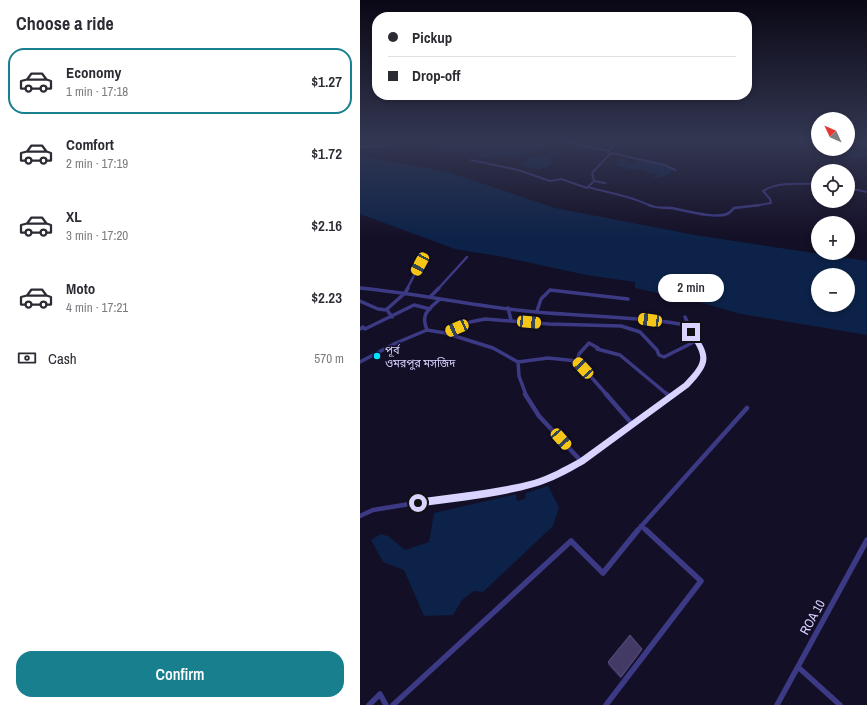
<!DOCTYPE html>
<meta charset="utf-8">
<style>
:root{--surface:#fff;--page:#f2f2f3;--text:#2b2b33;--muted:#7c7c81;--line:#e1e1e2;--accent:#187f8f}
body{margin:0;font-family:"Archivo Narrow","Noto Sans Bengali",sans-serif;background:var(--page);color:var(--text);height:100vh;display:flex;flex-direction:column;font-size:15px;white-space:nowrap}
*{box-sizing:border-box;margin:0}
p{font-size:13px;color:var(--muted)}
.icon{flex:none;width:22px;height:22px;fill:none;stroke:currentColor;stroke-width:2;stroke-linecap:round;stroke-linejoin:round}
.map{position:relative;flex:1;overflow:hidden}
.details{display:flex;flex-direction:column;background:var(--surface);width:360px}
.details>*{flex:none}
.hud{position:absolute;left:12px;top:12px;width:380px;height:88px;border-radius:16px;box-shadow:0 2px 6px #0003;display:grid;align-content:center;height:88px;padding:0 16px;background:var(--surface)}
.needle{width:26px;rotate:314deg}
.controls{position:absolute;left:451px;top:112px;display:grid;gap:8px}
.controls a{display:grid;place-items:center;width:44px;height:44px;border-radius:50%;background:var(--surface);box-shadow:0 2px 6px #0003;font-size:20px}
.end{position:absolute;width:18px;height:18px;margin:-9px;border:5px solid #d9d4ff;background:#111;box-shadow:0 0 0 2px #111}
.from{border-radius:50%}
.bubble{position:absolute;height:28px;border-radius:14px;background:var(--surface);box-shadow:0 2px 6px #0003;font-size:13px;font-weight:600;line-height:28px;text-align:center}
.car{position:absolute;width:12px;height:24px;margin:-12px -6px;border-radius:5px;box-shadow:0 0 3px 1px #0007;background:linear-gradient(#f5c518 24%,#345 0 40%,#f5c518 0 76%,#345 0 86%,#f5c518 0)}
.hud b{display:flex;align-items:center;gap:14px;height:38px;font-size:15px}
.hud b+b{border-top:1px solid var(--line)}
.hud i{width:10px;height:10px;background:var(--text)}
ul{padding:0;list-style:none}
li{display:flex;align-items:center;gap:12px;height:66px;margin:0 8px 6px;padding:0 8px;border:2px solid transparent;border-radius:16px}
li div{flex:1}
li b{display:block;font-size:15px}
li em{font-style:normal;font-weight:600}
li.selected{border-color:var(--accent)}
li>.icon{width:36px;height:36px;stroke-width:1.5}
h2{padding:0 16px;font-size:18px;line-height:48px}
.pay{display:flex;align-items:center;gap:10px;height:44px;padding:0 16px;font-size:15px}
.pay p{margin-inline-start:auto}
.cta{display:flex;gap:8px;margin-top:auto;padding:8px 16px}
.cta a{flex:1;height:46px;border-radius:16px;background:var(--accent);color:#fff;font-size:16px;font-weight:600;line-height:46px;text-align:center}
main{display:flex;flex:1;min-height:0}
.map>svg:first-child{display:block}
.water{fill:#0c2248;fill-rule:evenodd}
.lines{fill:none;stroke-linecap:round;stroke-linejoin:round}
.street-far4{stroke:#3d3a85;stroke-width:2}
.street-far3{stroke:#3d3a85;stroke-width:2.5}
.street-far2{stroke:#3d3a85;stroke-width:3.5}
.street-far1{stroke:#3d3a85;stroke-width:4.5}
.street{stroke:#3d3a85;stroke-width:5.5}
.wall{fill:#312854}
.shaded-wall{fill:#1d163a}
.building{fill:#433a66;stroke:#5a527e}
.route{fill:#d9d4ff}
.poi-dot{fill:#00e5ff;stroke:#130f26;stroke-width:1.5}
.labels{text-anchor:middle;stroke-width:3;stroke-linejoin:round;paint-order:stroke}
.poi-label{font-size:11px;fill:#d9d4ff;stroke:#130f26;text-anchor:start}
.near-street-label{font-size:13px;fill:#d9d4ff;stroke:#130f26}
</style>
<main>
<section class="details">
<h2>Choose a ride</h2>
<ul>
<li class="selected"><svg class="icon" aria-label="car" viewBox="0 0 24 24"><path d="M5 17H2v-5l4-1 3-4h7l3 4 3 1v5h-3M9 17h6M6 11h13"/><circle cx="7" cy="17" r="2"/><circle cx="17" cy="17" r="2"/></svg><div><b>Economy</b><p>1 min · 17:18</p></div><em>$1.27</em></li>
<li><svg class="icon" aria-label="car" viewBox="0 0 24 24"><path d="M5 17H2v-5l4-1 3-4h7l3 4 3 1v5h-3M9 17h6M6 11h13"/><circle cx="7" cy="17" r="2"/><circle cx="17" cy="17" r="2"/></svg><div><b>Comfort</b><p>2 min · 17:19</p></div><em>$1.72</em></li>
<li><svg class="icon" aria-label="car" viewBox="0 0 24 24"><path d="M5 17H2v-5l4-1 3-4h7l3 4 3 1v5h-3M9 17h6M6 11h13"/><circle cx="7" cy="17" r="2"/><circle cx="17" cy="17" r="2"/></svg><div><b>XL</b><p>3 min · 17:20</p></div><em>$2.16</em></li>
<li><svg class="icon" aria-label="car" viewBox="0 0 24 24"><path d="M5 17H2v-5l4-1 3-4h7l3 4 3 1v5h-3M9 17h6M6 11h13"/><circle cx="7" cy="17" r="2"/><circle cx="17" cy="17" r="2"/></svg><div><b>Moto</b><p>4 min · 17:21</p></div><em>$2.23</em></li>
</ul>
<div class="pay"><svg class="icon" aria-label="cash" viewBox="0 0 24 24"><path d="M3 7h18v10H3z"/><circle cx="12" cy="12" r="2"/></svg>Cash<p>570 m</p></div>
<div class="cta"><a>Confirm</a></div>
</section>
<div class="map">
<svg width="507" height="705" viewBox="0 0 507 705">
<rect width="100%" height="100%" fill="#130f26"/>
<path class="water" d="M 124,140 L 198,140 L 200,142 L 199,143 L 202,144 L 198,146 L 189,144 L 153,157 L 134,155 L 127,158 L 121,158 L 119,156 L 124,154 L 120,151 L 107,152 L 96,150 L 86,153 L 80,150 L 102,142 L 116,144 Z
M 492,149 L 507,155 L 506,157 C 496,159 490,158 482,151 Z
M 197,152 L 199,152 L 189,158 L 194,163 C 183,171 173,170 161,165 C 174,151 184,160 197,152 Z
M 0,156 L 89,172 L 195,208 L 335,235 L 507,261 L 507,335 L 381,314 L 335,301 L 275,288 L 275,282 L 226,275 L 144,257 L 95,249 L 0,214 ZM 458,275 L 488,275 L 488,305 L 458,305 Z
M 259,159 L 266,159 L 268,160 L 267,162 L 273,163 L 277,160 L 281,160 L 311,169 L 312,171 C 307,176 298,179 292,177 L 298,174 L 296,172 L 292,174 L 280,169 L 274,170 L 254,165 Z
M 188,486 L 199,507 L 193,526 L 123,592 L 114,591 L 102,600 L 93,615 L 64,616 L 44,570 L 23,562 L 11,540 L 21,534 L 28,536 L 45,550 L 69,542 L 74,513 L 156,494 L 157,501 L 165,499 L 166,493 Z"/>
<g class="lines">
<path class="street-far4" d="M 500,140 L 507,145
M 209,143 L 249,151
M 0,147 L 25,146 L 35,140
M 251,153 L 304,165 L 315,170
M 111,160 L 158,170 L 190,181 L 201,179 L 227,188 L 234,181 L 232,173 L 251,153 L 249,150 L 259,140
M 234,181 L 245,183
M 228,187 C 249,193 272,196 291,206
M 488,188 L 507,192
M 394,206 L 411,203 L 410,199 L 403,191 C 418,181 440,184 458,184"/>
<path class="street-far3" d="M 289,205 C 297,209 303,207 311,208 C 325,210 354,219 367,214 C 370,213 372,210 374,208 L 400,205
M 0,288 L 9,289
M 47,289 L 60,264
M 78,289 L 107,257"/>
<path class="street-far2" d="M 0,288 C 53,293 104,304 157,310 C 214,317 271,315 327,325
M 70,297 L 79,288
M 0,301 L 18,309 L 27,310 L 32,317
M 148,308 L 151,320
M 26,310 L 45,293 L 48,288
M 177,311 L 181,299 L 190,290 L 268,299
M 0,329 L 3,327 L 5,329 L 54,305 L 70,309
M 67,330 C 60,314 69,309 80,299
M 85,333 L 133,348 L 158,362 L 159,376 L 166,395
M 217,361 L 247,395
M 0,362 L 36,343 L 67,330 L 85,333 L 110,322 L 125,319 L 189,324 L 261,326 L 280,332 L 297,350 L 299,355 L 304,357 L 338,340
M 158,362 L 188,358 L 217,361 L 219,354 L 229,343 L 238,348 L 237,349 L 260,355 L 308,395
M 312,395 C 329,383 350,368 340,345 C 335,335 329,327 325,317"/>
<path class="street-far1" d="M 165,394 L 179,416 L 221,461
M 246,394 L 273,425
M 307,394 L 310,397
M 0,516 L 13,510 L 117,493 L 146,490 L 175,483 L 203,472 L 221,461 L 313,394
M 281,526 L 287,531
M 277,531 L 387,408"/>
<path class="street" d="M 438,667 L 480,705
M 9,705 L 20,694 L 26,705
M 33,705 L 211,541 L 243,573 L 278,530
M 246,705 L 341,581 L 286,530
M 417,705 L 507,540"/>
</g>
<path class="wall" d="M 282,651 L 261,679 L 248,665 L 248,662 Z"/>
<path class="shaded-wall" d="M 282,649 L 282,651 L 261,679 L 261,677 Z"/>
<path class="building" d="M 270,635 L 282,649 L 261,677 L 248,662 Z"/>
<linearGradient id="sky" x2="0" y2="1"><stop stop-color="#0a0815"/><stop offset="0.59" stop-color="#333752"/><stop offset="1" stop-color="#333752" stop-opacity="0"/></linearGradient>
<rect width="507" height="239" fill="url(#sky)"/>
<path class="route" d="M 329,330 L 333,330 C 352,357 351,363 329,387 L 224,464 C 208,473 192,482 174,487 C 136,498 96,501 58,507 L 55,506 L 53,503 L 55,500 L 58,499 C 96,493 136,490 174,480 C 190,475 204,467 219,459 L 324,383 C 346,360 344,357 328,332 Z"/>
<circle class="poi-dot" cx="17" cy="356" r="4"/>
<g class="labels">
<g class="poi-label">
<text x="25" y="354">পূর্ব<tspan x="25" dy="13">ওমরপুর মসজিদ</tspan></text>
</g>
<g class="near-street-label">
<text transform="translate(452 617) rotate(-61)" y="5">ROA 10</text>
</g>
</g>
</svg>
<div class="controls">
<a><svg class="needle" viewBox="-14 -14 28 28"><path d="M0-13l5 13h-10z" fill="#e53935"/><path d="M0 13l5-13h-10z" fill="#7c7c81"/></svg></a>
<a><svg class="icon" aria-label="locate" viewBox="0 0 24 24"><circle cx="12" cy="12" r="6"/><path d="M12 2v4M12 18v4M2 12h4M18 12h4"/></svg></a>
<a>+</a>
<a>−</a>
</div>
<i class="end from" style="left:58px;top:503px"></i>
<i class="end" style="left:331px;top:332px"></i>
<div class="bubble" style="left:298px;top:274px;width:66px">2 min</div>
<i class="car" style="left:60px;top:264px;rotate:208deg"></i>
<i class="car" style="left:290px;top:320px;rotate:278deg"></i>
<i class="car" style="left:169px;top:322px;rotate:95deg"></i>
<i class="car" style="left:97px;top:328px;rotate:246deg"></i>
<i class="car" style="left:223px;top:368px;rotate:317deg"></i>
<i class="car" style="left:201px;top:439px;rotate:138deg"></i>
<div class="hud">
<b><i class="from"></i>Pickup</b>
<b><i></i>Drop-off</b>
</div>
</div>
</main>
